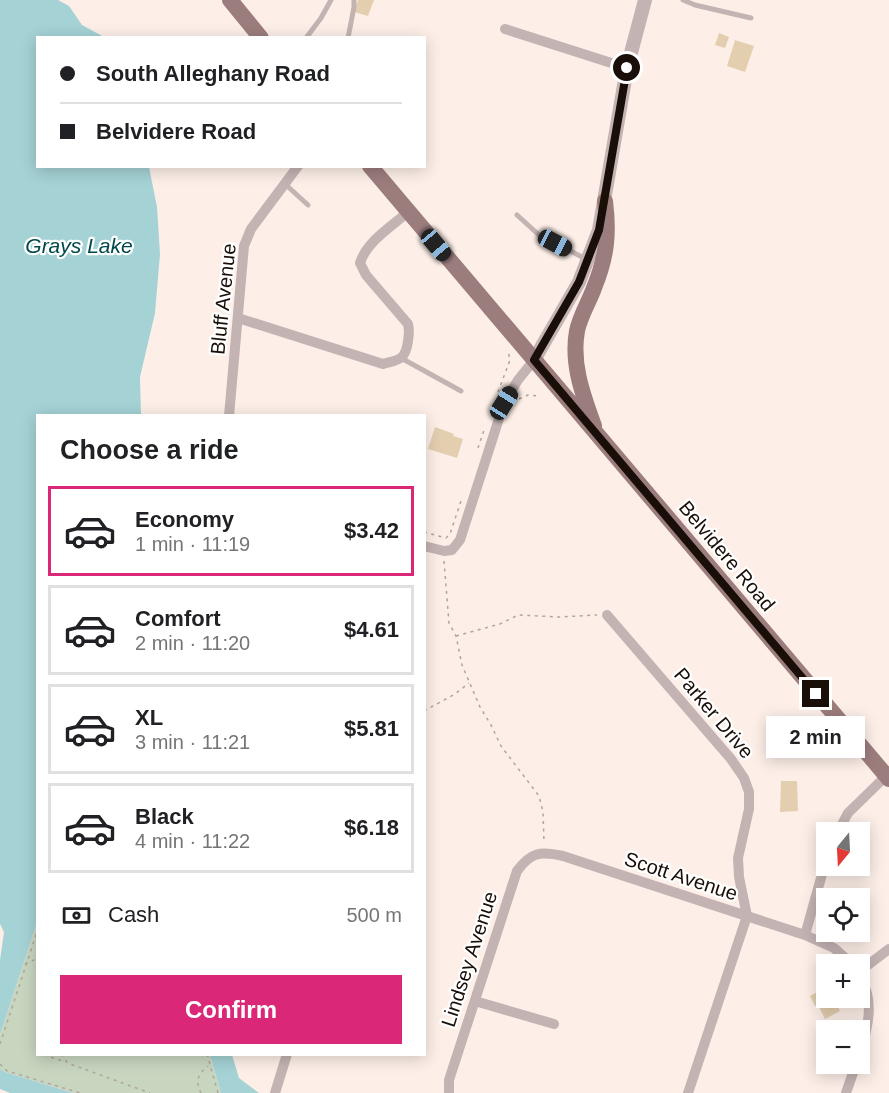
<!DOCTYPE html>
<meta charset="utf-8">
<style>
:root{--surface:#fff;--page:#f2f2f2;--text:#202124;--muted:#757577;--line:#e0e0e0;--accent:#db2777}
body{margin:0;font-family:Arial,sans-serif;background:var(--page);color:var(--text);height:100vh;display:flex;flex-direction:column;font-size:22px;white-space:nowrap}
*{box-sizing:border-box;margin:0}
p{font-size:20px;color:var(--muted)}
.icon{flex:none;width:33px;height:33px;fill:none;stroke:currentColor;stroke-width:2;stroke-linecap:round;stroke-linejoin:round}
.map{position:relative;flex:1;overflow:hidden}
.drawer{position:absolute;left:36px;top:414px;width:390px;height:642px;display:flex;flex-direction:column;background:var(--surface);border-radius:0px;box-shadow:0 3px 15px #0003}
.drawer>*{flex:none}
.hud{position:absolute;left:36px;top:36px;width:390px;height:132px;border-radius:0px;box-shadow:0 3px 15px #0003;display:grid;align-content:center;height:132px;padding:0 24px;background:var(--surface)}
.needle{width:39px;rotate:198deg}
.fabs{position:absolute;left:816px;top:822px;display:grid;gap:12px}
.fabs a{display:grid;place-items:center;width:54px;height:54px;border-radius:0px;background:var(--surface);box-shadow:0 3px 15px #0003;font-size:30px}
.end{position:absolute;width:27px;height:27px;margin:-14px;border:8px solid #190e08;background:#fff;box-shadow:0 0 0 3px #fff}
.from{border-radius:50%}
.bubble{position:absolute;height:42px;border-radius:0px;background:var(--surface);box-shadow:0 3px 15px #0003;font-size:20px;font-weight:800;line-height:42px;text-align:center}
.car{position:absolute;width:18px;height:36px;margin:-18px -9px;border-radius:8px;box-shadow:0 0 4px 2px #0007;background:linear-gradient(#222 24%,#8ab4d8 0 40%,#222 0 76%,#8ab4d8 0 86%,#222 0)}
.hud b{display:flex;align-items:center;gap:21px;height:57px;font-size:22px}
.hud b+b{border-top:2px solid var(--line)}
.hud i{width:15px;height:15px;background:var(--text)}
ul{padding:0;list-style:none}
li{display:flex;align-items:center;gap:18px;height:90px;margin:0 12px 9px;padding:0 12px;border:3px solid var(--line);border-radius:0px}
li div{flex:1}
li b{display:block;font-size:22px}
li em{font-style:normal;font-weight:800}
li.current{border-color:var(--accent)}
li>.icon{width:54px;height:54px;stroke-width:1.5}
h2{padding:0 24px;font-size:27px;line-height:72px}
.pay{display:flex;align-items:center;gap:15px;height:66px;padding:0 24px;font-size:22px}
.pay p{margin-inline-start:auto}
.button{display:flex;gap:12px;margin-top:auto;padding:12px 24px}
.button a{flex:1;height:69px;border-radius:0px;background:var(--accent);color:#fff;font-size:24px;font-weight:800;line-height:69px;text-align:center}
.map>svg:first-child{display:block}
.green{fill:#c8d6c0}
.water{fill:#a5d2d5}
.building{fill:#e4ceb0}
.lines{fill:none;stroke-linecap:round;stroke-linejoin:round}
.path{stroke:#b1a49d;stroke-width:1.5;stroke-dasharray:3 4.5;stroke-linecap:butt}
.service{stroke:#c4b3b3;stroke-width:5}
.minor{stroke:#c4b3b3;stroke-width:10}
.tertiary{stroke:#c4b3b3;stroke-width:14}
.primary{stroke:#9c7d7e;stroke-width:16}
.route{stroke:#190e08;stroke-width:8}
.labels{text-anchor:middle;stroke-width:4.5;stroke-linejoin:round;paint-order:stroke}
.street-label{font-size:20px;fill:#190e08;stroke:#fff}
.water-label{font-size:21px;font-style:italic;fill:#01484c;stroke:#fff}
</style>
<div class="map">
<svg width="889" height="1093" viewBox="0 0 889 1093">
<rect width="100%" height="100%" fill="#fdefe8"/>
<path class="green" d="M 37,922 L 38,1054 L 210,1055 L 221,1093 L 73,1093 L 5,1072 L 0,1069 L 0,1035 Z"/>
<path class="water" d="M 0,0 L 58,0 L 69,6 L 82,25 L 104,37 L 38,38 L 38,166 L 149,167 L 157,207 L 160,254 L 155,313 L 140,377 L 141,415 L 38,416 L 37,922 L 0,1035 L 0,960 L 4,932 L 0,924 Z
M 210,1055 L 232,1055 L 239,1078 L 259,1093 L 221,1093 Z
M 0,1069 L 5,1072 L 73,1093 L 10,1093 L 0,1089 Z"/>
<path class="building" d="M 358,0 L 374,0 L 368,16 L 354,12 Z
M 719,33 L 729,37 L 725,48 L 715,45 Z
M 735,40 L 754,46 L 745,72 L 727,66 Z
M 435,427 L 454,434 L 453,436 L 463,439 L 457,458 L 428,449 Z
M 781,781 L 797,781 L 798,811 L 780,812 Z
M 826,987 L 826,998 L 833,998 L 840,1011 L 825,1019 L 818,1005 L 815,1006 L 810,996 Z"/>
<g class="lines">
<path class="path" d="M 498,392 L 510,360 L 508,351
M 519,399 L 528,395 L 538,396
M 478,448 L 484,430
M 424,532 L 446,538 L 450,534 L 461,501
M 444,561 L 449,623 L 456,636 L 462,665 L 480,707 L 491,725 L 501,746 L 539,796 L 543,812 L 544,842
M 456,636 L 500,624 L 518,615 L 559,617 L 597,615
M 424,711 L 455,694 L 469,683
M 25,964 L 38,958
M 0,1044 L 38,929
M 61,1054 L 67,1062 L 73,1065 L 150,1093
M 207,1054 L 218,1093
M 44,1055 L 66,1062
M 0,1064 L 7,1071 L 80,1093
M 201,1093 C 195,1081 198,1074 208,1066"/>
<path class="service" d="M 683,0 L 695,5 L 751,18
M 306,38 L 321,18 L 331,0
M 348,38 L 354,7 L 354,0
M 285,184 L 308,205
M 517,215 L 539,235 L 586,259
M 401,358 L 461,391"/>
<path class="minor" d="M 505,29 L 627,68
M 238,318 L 383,364 C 389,362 398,361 402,357 C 408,351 410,332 408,324 L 366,275 L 360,263 C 367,241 391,227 408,212
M 229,416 L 244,246 L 251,229 L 298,166
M 424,546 L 444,551 L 452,550 L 460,540 L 504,403 L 518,380 L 534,360
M 607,615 L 731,759 L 744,778 L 749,792 L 749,809 L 738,858 L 739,877 L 747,916 L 688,1093
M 838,832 L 848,813 L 886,776
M 805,935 L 826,860
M 860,971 L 889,949
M 860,977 C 875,1001 868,1027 860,1053
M 475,1001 L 554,1024
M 275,1093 L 287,1054
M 449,1093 L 449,1080 L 517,871 C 531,852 540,851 563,856 L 805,935 L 834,948 L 852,964
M 846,1093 L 856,1064"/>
<path class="tertiary" d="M 534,360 L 579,282 L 599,230 L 627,68 L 645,0"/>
<path class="primary" d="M 230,0 L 261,38
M 370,166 L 889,779
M 594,426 C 583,395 571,364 577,331 C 580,316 589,302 594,288 C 607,256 609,234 605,201"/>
</g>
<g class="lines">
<path class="route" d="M 627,68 L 599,230 L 579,282 L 534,360 L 816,694"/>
</g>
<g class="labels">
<g class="street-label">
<text transform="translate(223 299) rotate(-84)" y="7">Bluff Avenue</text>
<text transform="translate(727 556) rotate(50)" y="7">Belvidere Road</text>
<text transform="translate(714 713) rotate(50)" y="7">Parker Drive</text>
<text transform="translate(681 876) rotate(18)" y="7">Scott Avenue</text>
<text transform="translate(469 959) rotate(-72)" y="7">Lindsey Avenue</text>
</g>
<g class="water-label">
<text x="79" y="253">Grays Lake</text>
</g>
</g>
</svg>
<div class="fabs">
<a><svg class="needle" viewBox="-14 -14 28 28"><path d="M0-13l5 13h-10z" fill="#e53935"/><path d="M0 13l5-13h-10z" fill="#757577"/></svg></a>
<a><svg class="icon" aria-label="locate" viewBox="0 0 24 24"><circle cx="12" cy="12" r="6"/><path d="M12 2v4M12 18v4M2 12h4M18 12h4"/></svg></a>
<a>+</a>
<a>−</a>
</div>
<i class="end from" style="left:627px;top:68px"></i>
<i class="end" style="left:816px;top:694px"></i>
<div class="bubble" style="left:766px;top:716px;width:99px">2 min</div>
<i class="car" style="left:555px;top:243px;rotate:118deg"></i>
<i class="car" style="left:436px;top:245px;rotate:140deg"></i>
<i class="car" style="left:504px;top:403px;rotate:32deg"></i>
<div class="hud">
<b><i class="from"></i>South Alleghany Road</b>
<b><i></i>Belvidere Road</b>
</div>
<section class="drawer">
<h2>Choose a ride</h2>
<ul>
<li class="current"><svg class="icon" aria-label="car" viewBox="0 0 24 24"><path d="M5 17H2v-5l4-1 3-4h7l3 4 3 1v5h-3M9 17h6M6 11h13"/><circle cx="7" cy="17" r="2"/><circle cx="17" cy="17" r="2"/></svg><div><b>Economy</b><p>1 min · 11:19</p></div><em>$3.42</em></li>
<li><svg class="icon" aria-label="car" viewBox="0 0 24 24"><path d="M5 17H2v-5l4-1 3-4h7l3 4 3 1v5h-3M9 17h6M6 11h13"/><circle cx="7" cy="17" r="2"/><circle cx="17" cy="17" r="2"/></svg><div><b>Comfort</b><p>2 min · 11:20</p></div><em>$4.61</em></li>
<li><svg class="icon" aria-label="car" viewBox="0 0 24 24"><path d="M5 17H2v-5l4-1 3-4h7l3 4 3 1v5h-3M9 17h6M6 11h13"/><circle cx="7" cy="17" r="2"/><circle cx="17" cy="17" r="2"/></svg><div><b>XL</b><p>3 min · 11:21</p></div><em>$5.81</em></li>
<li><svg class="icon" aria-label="car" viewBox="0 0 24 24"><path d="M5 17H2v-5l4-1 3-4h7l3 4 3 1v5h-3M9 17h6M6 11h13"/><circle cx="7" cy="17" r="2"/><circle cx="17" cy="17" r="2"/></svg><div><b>Black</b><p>4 min · 11:22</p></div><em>$6.18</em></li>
</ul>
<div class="pay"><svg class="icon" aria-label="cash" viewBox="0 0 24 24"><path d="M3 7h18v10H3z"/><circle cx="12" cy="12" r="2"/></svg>Cash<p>500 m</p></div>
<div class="button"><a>Confirm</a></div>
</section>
</div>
